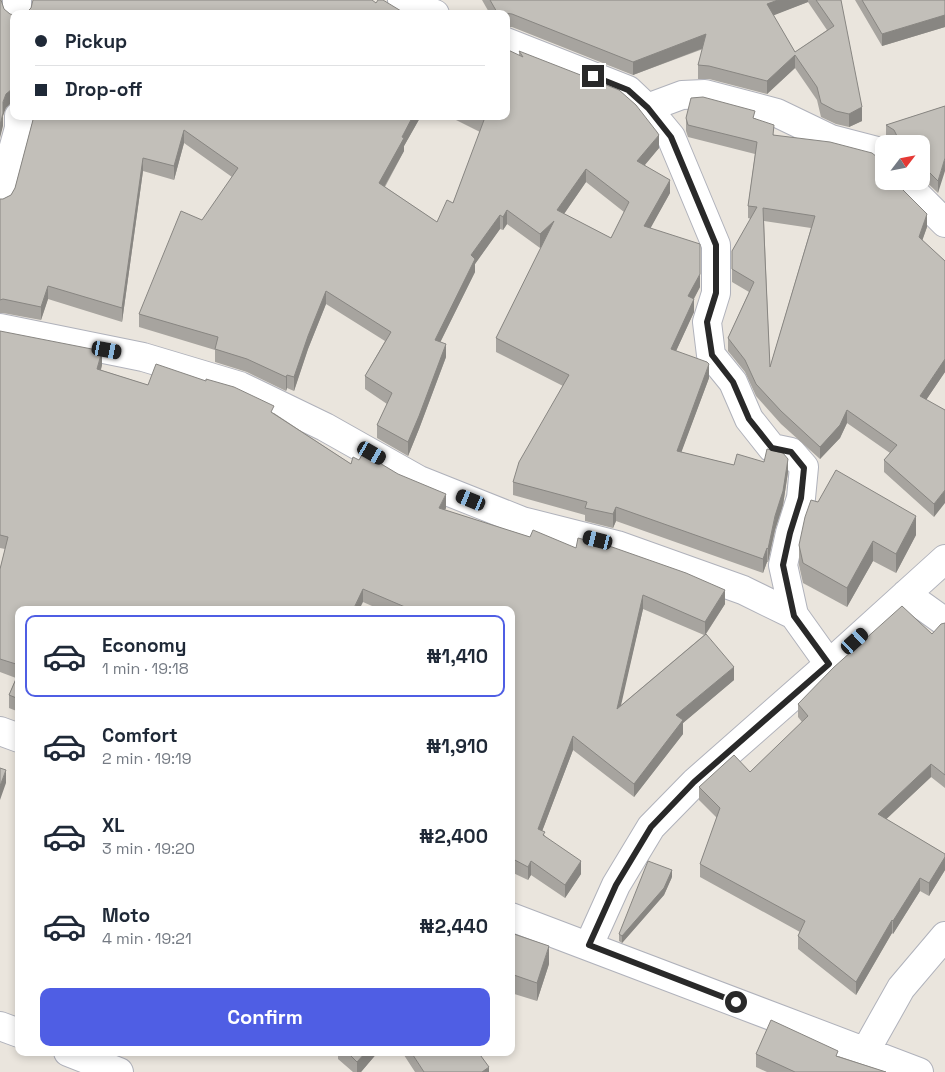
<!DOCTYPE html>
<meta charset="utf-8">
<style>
:root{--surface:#fff;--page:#f6f6f7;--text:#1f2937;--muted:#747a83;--line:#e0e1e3;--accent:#4f5ee4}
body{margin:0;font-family:"Space Grotesk",sans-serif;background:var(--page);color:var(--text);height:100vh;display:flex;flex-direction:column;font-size:19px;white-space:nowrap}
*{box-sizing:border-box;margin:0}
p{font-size:16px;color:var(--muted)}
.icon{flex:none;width:28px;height:28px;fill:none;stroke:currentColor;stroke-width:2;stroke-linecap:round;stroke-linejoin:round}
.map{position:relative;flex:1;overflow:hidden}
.sheet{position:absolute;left:15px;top:606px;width:500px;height:450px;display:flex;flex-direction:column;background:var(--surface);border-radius:10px;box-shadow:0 2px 8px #0003}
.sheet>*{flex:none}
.top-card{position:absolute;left:10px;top:10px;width:500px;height:110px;border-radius:10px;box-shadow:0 2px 8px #0003;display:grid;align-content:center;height:110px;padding:0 25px;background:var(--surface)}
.needle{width:32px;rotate:58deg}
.tools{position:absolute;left:875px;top:135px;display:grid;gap:10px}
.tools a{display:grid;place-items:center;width:55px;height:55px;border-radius:10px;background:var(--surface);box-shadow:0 2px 8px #0003;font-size:25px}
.end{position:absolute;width:22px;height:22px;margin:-11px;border:6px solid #292929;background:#fff;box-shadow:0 0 0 2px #fff}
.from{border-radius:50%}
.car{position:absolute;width:15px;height:30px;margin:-15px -8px;border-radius:6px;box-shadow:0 0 4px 1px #0007;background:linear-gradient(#222 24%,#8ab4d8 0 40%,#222 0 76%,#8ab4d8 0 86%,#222 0)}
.top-card b{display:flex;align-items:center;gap:18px;height:48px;font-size:19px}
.top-card b+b{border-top:1px solid var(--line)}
.top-card i{width:12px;height:12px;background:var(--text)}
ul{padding:9px 0 0;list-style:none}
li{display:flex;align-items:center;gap:15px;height:82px;margin:0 10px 8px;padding:0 15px;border:2px solid transparent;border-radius:10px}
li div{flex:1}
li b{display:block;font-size:19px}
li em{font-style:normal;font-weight:700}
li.selected{border-color:var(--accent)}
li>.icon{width:45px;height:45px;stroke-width:1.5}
.primary-button{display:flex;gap:10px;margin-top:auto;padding:10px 25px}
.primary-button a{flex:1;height:58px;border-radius:10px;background:var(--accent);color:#fff;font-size:20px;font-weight:700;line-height:58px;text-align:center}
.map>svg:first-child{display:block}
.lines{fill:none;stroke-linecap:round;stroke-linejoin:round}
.street-casing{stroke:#b0b2bb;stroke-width:30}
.street{stroke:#fff;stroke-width:28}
.wall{fill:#a7a49f;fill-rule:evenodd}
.shaded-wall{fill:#888682}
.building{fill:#c2bfb9;stroke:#888682;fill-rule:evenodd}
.route{stroke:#292929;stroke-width:6}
</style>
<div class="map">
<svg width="945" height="1072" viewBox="0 0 945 1072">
<rect width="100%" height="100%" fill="#eae5dd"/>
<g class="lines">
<g class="street-casing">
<path id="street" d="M 402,0 L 435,14
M 17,14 L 17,0
M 506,42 L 628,90 L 647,108 L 671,137 L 716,245 L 716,293 L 707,322 L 711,355 L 733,382 L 749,419 L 772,448 L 791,452 L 804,467 L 801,498 L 790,533 L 783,565 L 794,615 L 829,664
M 647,108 L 682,95 L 705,94 L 777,113 L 831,139 L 881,152 L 884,156
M 903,181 L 945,223
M 0,197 L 19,128 L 19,116
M 0,328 L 143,357 L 240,386 L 325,427 L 419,480 L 522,521 L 617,545 L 743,590 L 794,615
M 906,594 L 945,622
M 0,731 L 19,738
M 511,917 L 919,1072
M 589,945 L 616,885 L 651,827 L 695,782 L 829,664 L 945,559
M 0,1026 L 19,1033
M 68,1052 L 119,1072
M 865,1052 L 901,988 L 945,936"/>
</g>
<use href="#street" class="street"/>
</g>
<path class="wall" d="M 482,0 L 841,0 L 862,121 L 849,127 L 836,124 L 821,117 L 817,100 L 795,68 L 767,94 L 709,79 L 698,79 L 698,65 L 703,49 L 633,75 L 512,27 L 506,27 L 506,14 L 490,14 ZM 808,2 L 827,30 L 795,52 L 773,15 Z
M 855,0 L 945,0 L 945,27 L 882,46 Z
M 519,51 L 659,148 L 645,165 L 670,193 L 650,228 L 700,287 L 694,299 L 694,312 L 676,351 L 709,378 L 681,452 L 734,465 L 788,472 L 783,505 L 775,530 L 768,562 L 767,562 L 763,573 L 616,521 L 613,528 L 585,521 L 585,515 L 513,495 L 513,482 L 563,386 L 496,352 L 496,338 L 542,246 L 540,248 L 507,224 L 503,230 L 500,229 L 475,264 L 475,272 L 440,342 L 446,357 L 419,429 L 408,456 L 377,438 L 377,425 L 387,404 L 365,389 L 365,376 L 385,341 L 326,304 L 308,349 L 294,391 L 287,388 L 286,391 L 247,372 L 215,362 L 215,350 L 139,327 L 139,314 L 232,177 L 184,143 L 174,180 L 143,171 L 122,322 L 48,299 L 41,320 L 3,313 L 0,313 L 0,199 L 3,199 L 11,195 L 15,188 L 34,116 L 421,116 L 404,146 L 404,151 L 385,187 L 437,222 L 453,203 L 480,132 L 448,116 L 506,116 L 519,55 ZM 586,182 L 624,212 L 611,238 L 564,214 Z
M 945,106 L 938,193 L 921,177 L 921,144 L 894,144 L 886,137 L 886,125 Z
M 686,118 L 755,118 L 774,135 L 884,181 L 927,227 L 922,240 L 945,261 L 945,372 L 926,400 L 945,410 L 934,517 L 884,472 L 884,460 L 890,453 L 847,423 L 840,438 L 820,459 L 781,424 L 756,396 L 745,372 L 728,351 L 728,338 L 749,292 L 732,282 L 732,251 L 751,219 L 748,218 L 748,206 L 755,154 L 688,137 L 686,131 ZM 764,221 L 811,228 L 770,367 Z
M 0,331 L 102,365 L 101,370 L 148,385 L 274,413 L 351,464 L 446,508 L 445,510 L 530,537 L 576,548 L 725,604 L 706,634 L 734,680 L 683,723 L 683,734 L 634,797 L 573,750 L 542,831 L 545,836 L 581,874 L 565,898 L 531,875 L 528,880 L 511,872 L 511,610 L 381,610 L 363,602 L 19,610 L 19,712 L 9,708 L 9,695 L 16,678 L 0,672 L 0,569 L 5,549 L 0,548 ZM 643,609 L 704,635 L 620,706 Z
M 916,535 L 896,573 L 873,561 L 847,607 L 803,583 L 799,565 L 799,545 Z
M 945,623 L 945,788 L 931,777 L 886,819 L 945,854 L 945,870 L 929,896 L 920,891 L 893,934 L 892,933 L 856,995 L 798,949 L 798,936 L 800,932 L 700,877 L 700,864 L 717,818 L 699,800 L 699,787 L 750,772 L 802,722 L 798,717 L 798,704 L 932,634 Z
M 672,877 L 664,895 L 622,943 L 619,941 L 619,934 Z
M 511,933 L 549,964 L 537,1001 L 511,993 Z
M 338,1052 L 378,1052 L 361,1072 L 353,1072 L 338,1059 Z
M 402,1052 L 478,1052 L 489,1072 L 415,1072 Z
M 756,1054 L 838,1056 L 886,1072 L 767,1072 L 756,1067 Z"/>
<path class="shaded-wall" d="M 778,0 L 808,0 L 808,2 L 767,18 L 767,4 Z
M 945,15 L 945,27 L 882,46 L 882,34 Z
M 706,34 L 706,47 L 633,75 L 633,62 Z
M 795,55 L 795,68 L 767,94 L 767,81 Z
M 14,88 L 14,102 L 12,102 L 6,108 L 3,116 L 3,102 L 6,94 L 12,89 Z
M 862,107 L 862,121 L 849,127 L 849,114 Z
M 3,113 L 3,126 L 0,138 L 0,125 Z
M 413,116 L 421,116 L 404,146 L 404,151 L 379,196 L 379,183 L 402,137 Z
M 184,130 L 184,143 L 174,180 L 174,166 Z
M 659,135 L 659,148 L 637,174 L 637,161 Z
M 143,158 L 143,171 L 122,322 L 122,308 Z
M 945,158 L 945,171 L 938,193 L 938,181 Z
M 586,169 L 586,182 L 557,224 L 557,210 Z
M 670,180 L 670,193 L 644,240 L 644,226 Z
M 507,210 L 507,224 L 503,230 L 503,217 Z
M 927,214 L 927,227 L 919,250 L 919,237 Z
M 500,215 L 500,229 L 475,264 L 475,272 L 435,353 L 435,340 L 471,255 Z
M 554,221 L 554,235 L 540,248 L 540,234 Z
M 700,274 L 700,287 L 688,309 L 688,296 Z
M 48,286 L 48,299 L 41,320 L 41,307 Z
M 326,291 L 326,304 L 308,349 L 294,391 L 294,377 L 308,336 Z
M 694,299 L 694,312 L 671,362 L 671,349 Z
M 446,344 L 446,357 L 419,429 L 408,456 L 408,442 Z
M 102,351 L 102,365 L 97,382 L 97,369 Z
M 945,359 L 945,372 L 920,409 L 920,396 Z
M 709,364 L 709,378 L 677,464 L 677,451 Z
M 287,375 L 287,388 L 286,391 L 286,377 Z
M 847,410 L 847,423 L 840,438 L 820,459 L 820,447 Z
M 788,459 L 788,472 L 783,505 L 775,530 L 768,562 L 768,549 Z
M 945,490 L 945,503 L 934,517 L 934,504 Z
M 446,494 L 446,508 L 439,521 L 439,508 Z
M 616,507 L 616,521 L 613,528 L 613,514 Z
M 916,516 L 916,535 L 896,573 L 896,554 Z
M 873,541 L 873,561 L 847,607 L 847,588 Z
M 767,548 L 767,562 L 763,573 L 763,559 Z
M 363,589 L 363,602 L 359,610 L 353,610 Z
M 725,590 L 725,604 L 705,635 L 705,622 Z
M 643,595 L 643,609 L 617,723 L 617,709 Z
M 734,667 L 734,680 L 683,723 L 683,734 L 634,797 L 634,784 L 676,715 Z
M 573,736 L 573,750 L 538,842 L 538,829 Z
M 931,764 L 931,777 L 878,827 L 878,814 Z
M 6,770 L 6,783 L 0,800 L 0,786 Z
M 945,857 L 945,870 L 929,896 L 929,883 Z
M 531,861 L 531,875 L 528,880 L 528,867 Z
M 581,861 L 581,874 L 565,898 L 565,885 Z
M 672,870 L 672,877 L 664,895 L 622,943 L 622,936 Z
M 920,878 L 920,891 L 893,934 L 893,921 Z
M 892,920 L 892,933 L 856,995 L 856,982 Z
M 549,946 L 549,964 L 537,1001 L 537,983 Z
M 366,1052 L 378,1052 L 361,1072 L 357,1072 L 357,1062 Z
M 489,1067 L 489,1072 L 482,1072 Z"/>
<path class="building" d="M 0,0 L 1,0 L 4,9 L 10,14 L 14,15 L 14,88 L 12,89 L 6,94 L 3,102 L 3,113 L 0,125 Z
M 33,0 L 372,0 L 376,3 L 378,0 L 383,0 L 406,14 L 25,14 L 31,8 Z
M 490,0 L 778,0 L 767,4 L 795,52 L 834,26 L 816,0 L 841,0 L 862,107 L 849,114 L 836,111 L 821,103 L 817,87 L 795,55 L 767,81 L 709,66 L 698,65 L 706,34 L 633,62 L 512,14 L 504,13 L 498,14 Z
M 862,0 L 945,0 L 945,15 L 882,34 Z
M 506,49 L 523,57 L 519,51 L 619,90 L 636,105 L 657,132 L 659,135 L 637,161 L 670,180 L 644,226 L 700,244 L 700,274 L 688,296 L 694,299 L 671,349 L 707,362 L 709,364 L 677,451 L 734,465 L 737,454 L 764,462 L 767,449 L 783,453 L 788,459 L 783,491 L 775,516 L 768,549 L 767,548 L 763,559 L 616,507 L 613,514 L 585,508 L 587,502 L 513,482 L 519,462 L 569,375 L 496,338 L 554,221 L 540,234 L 507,210 L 503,217 L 500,215 L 471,255 L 475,259 L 435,340 L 446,344 L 419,416 L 408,442 L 377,425 L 392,393 L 365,376 L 391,332 L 326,291 L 308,336 L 294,377 L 287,375 L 286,377 L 247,359 L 215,349 L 218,337 L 139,314 L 181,211 L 202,220 L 238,168 L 184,130 L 174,166 L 143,158 L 122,308 L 48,286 L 41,307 L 3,299 L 0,300 L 0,199 L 3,199 L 11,195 L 15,188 L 34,116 L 413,116 L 402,137 L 404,138 L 379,183 L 437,222 L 447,200 L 453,203 L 484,120 L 476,116 L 506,116 ZM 586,169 L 629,202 L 611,238 L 557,210 Z
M 703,97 L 755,111 L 753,118 L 774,125 L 773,135 L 830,142 L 872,153 L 877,157 L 884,159 L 884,181 L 894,181 L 927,214 L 919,237 L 945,261 L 945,359 L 920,396 L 945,410 L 945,490 L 934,504 L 884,460 L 897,445 L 847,410 L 840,425 L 820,447 L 781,411 L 756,384 L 745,360 L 728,338 L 754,282 L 732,269 L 732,251 L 757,207 L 748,206 L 757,142 L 688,125 L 686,118 L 691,98 ZM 763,208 L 815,216 L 770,367 L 765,257 Z
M 945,106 L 945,158 L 938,181 L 921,164 L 921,144 L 899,144 L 900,142 L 894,130 L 886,125 Z
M 0,331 L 102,351 L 97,369 L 148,385 L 156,364 L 206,381 L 206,379 L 234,387 L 274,406 L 271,412 L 351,464 L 353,457 L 359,460 L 363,453 L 398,474 L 446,494 L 439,508 L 530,537 L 533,530 L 576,548 L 578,538 L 612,547 L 686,573 L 725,590 L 705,622 L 643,595 L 617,709 L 706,634 L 734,667 L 676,715 L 683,720 L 634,784 L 573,736 L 538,829 L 545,832 L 543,835 L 581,861 L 565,885 L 531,861 L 528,867 L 511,858 L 511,610 L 412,610 L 363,589 L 353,610 L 19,610 L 19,665 L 0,659 L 0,569 L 8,537 L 0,535 Z
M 836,470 L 916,516 L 896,554 L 873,541 L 847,588 L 803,563 L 799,545 L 805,517 L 811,500 L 818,502 Z
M 902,606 L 932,634 L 941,624 L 945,623 L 945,775 L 931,764 L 878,814 L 945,854 L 945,857 L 929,883 L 920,878 L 893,921 L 892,920 L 856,982 L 798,936 L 805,921 L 700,864 L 720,808 L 699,787 L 734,755 L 750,772 L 808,716 L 798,704 L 833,668 Z
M 19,672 L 19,699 L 9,695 Z
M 0,768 L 6,770 L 0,786 Z
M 648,861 L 672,870 L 664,888 L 622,936 L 619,934 Z
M 511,933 L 549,946 L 537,983 L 511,974 Z
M 771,1020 L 838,1051 L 836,1056 L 886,1072 L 795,1072 L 756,1054 Z
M 347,1052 L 366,1052 L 357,1062 Z
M 411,1052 L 478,1052 L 489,1067 L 482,1072 L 424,1072 Z"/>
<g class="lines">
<path class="route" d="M 593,76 L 628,90 L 648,108 L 671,137 L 716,245 L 716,293 L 707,322 L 712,355 L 733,382 L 749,419 L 772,448 L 791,452 L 804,468 L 801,498 L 790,533 L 783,565 L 794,616 L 829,664 L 694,782 L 651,827 L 616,885 L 589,945 L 736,1002"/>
</g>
</svg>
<div class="tools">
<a><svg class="needle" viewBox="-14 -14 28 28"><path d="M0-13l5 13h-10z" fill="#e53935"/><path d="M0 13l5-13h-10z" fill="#747a83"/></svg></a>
</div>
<i class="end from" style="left:736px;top:1002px"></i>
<i class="end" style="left:593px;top:76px"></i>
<i class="car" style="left:107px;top:350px;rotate:101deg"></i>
<i class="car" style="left:372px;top:453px;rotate:120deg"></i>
<i class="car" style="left:471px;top:500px;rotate:292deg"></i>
<i class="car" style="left:598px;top:540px;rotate:284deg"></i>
<i class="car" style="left:855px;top:641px;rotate:48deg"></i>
<div class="top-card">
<b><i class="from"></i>Pickup</b>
<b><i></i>Drop-off</b>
</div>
<section class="sheet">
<ul>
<li class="selected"><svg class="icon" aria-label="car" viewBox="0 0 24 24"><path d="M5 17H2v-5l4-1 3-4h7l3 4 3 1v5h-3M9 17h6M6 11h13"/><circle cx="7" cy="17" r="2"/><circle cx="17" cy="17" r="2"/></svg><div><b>Economy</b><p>1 min · 19:18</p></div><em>₦1,410</em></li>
<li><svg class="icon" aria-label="car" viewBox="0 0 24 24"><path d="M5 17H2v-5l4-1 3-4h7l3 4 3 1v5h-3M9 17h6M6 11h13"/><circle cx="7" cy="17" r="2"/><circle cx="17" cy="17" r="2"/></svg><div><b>Comfort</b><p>2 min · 19:19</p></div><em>₦1,910</em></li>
<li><svg class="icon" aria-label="car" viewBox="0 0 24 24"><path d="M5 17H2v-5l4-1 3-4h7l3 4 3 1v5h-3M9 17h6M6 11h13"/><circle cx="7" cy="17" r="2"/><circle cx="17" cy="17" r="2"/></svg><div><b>XL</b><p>3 min · 19:20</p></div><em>₦2,400</em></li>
<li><svg class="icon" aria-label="car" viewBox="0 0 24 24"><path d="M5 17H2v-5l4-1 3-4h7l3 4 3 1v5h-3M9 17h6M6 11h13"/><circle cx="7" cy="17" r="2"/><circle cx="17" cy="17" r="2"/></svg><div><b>Moto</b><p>4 min · 19:21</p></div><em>₦2,440</em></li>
</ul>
<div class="primary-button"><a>Confirm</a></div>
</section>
</div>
